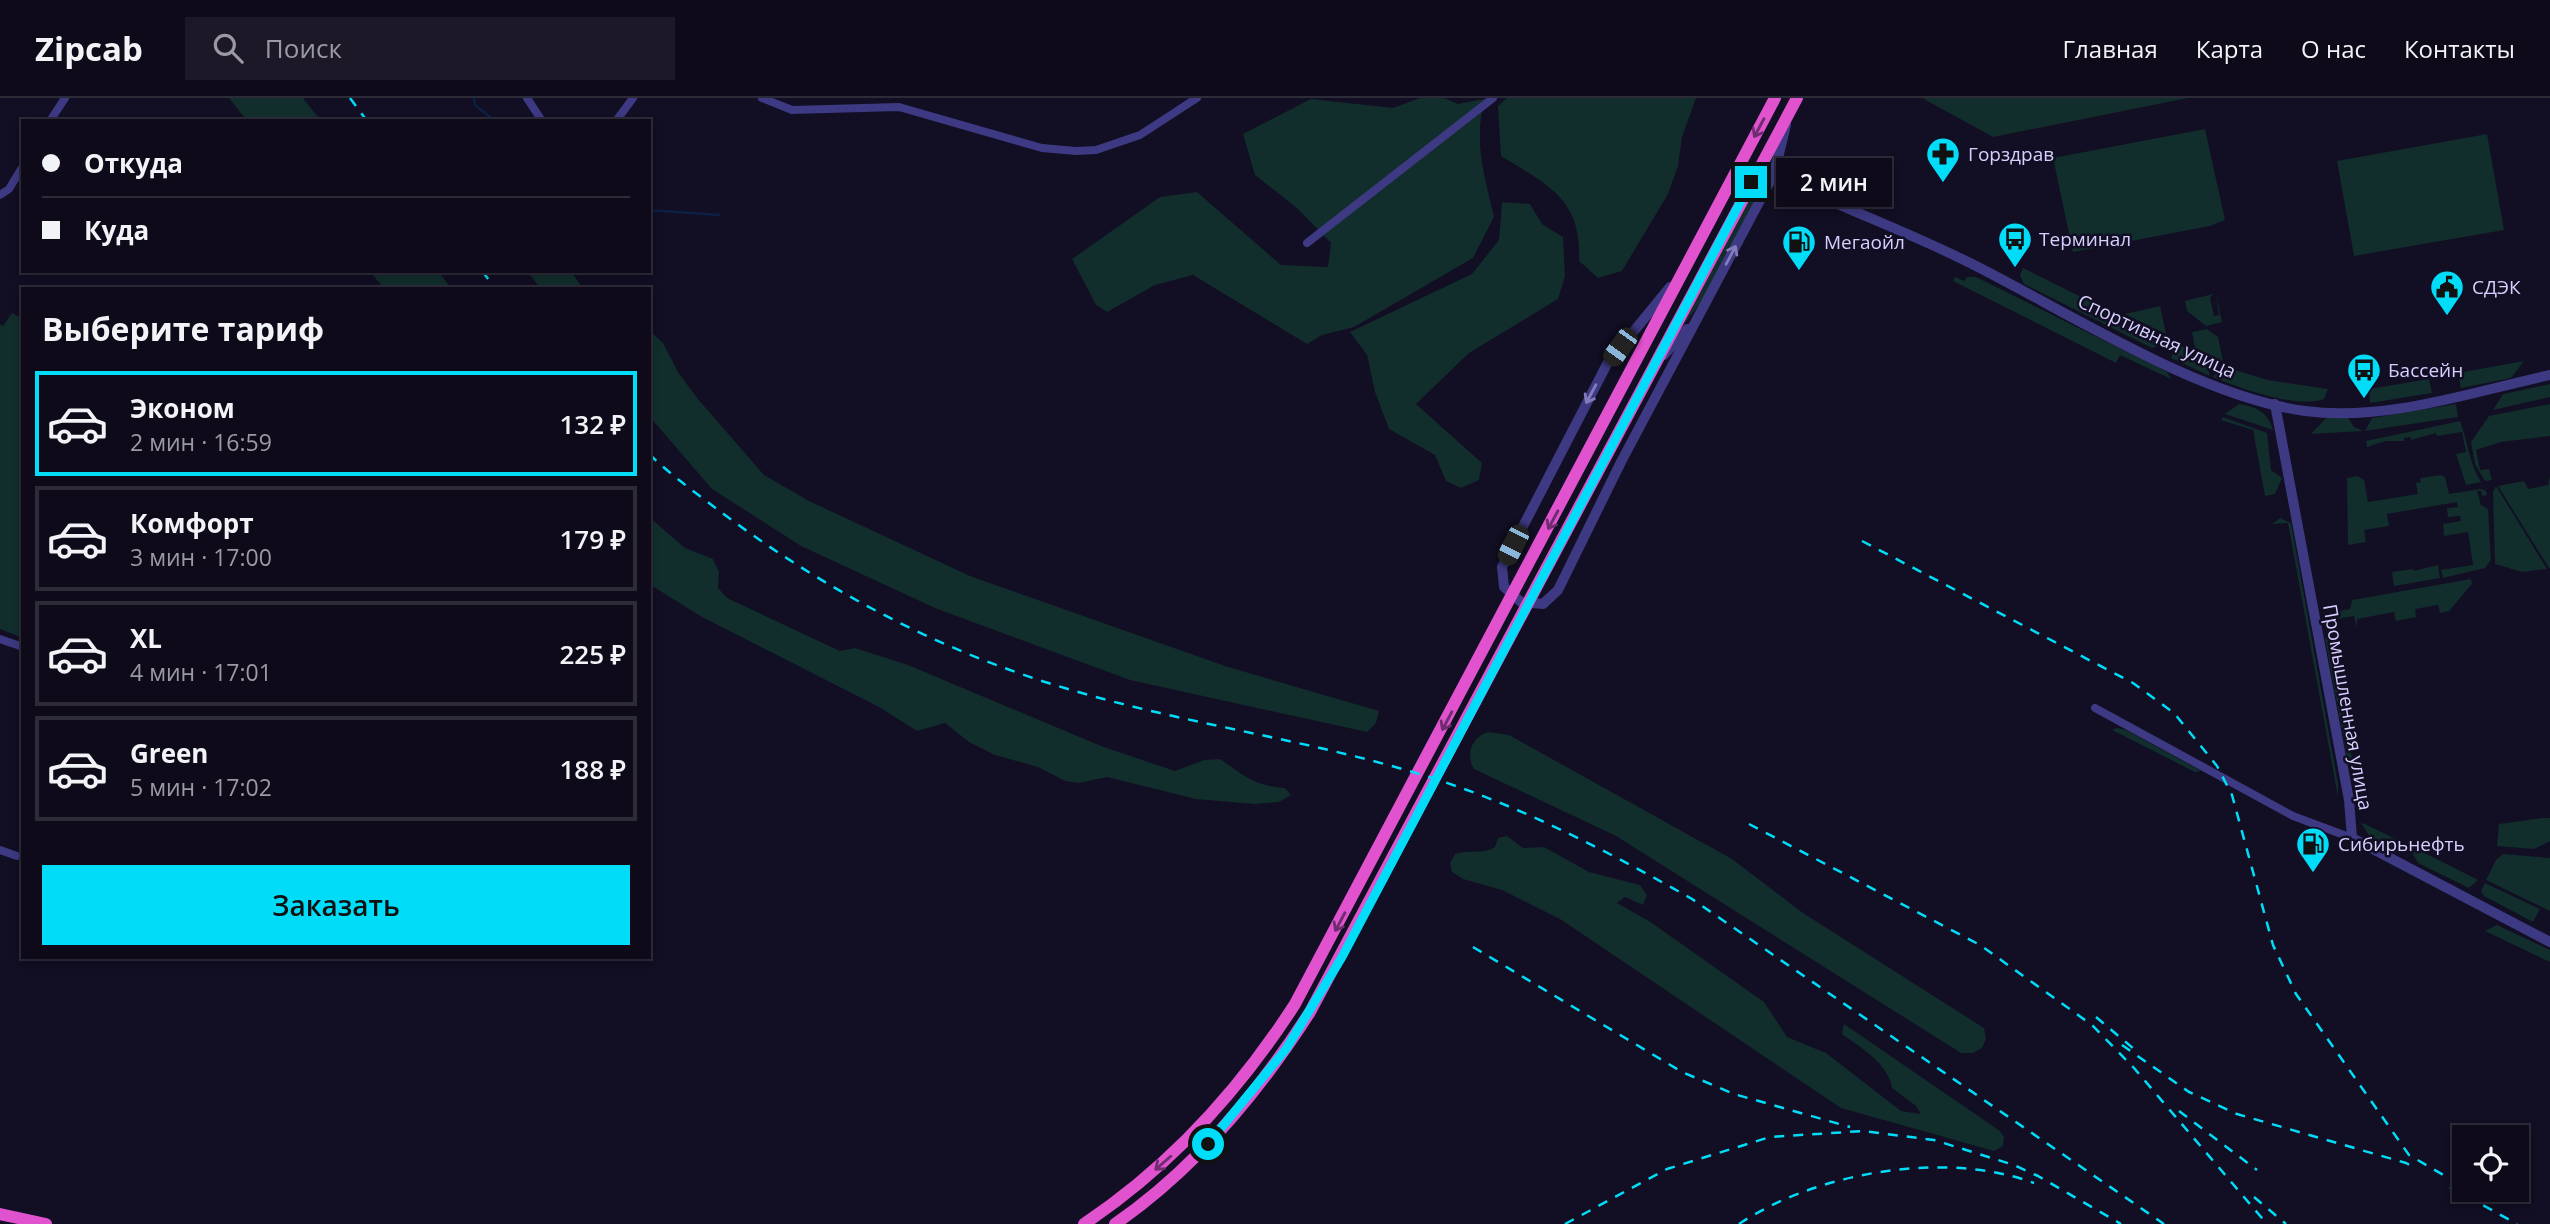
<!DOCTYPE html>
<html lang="ru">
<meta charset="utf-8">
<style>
:root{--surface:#0e0a1a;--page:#1c1827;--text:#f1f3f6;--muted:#9b9aa2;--line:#2e2b39;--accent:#01ddf9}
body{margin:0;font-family:"Open Sans",sans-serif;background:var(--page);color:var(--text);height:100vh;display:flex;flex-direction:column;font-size:26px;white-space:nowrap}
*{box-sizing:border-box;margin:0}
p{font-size:23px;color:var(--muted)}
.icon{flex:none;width:38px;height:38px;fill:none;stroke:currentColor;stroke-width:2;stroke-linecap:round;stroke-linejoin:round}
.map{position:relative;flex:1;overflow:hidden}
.sheet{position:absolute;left:21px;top:189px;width:630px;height:672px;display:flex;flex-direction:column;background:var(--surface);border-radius:0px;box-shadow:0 4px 10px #0003,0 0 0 2px var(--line)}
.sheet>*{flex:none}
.banner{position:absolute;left:21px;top:21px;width:630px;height:154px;border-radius:0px;box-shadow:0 4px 10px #0003,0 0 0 2px var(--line);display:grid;align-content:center;height:154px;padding:0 21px;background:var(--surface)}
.tools{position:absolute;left:2452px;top:1027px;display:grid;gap:14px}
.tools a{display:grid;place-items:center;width:77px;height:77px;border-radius:0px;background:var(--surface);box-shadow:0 4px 10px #0003,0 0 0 2px var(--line);font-size:35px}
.end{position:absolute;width:32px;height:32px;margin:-16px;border:9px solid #01ddf9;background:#111;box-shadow:0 0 0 4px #111}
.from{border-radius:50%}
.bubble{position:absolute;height:49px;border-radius:0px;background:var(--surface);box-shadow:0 4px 10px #0003,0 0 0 2px var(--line);font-size:23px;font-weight:600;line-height:49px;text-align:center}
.car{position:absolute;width:21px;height:42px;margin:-21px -10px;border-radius:9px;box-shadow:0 0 5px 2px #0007;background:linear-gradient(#222 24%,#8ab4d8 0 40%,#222 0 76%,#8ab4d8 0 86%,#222 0)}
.banner b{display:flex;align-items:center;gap:24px;height:66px;font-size:26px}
.banner b+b{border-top:2px solid var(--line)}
.banner i{width:18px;height:18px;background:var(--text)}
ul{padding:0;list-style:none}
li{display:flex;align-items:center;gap:21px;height:105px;margin:0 14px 10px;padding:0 7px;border:4px solid var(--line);border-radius:0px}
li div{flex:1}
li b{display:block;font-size:26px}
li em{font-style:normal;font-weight:600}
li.on{border-color:var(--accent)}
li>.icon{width:63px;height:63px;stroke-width:1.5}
h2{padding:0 21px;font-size:32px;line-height:84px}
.action{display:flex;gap:14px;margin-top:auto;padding:14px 21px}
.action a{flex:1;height:80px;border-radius:0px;background:var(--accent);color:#111;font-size:28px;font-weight:600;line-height:80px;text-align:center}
header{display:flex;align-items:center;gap:42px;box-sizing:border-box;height:98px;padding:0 35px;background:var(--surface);border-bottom:2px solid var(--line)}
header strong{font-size:33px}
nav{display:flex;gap:38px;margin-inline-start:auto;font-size:24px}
.search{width:490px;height:63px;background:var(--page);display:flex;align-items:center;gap:18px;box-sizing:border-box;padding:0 24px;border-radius:0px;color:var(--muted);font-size:26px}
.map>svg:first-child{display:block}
.green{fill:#112d2c}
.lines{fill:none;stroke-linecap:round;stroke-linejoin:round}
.stream{stroke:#0c2044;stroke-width:2.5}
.minor{stroke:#3d3982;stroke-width:8}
.tertiary{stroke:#3d3982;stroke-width:10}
.trunk{stroke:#e052ce;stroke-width:12}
.rail{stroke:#01ddf9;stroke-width:2.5;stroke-dasharray:10 9;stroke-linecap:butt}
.oneway{stroke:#6f2d70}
.oneway2{stroke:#827dba}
.route{stroke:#01ddf9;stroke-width:9}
.labels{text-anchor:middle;stroke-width:5;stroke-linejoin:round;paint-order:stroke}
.poi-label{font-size:19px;fill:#d6d0ff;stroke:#120e23;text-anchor:start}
.street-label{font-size:19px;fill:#d6d0ff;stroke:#120e23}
</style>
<header>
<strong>Zipcab</strong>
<div class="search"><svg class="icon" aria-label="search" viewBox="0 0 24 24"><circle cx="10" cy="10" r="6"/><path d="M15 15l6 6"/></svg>Поиск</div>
<nav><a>Главная</a><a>Карта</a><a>О нас</a><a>Контакты</a></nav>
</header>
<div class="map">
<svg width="2550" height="1126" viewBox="0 0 2550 1126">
<rect width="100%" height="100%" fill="#120e23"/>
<path class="green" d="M 229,0 L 303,0 L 321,23 L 247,23 Z
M 1420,0 L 1444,0 L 1458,6 L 1484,1 C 1474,48 1484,75 1494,119 L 1473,160 L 1354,229 L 1322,237 L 1307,246 L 1193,177 L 1155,187 L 1107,214 L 1096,207 L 1072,161 L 1160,99 L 1197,94 L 1281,167 L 1328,169 L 1331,145 L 1298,111 L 1255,77 L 1243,36 L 1311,1 L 1393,10 Z
M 1507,0 L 1696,0 L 1682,39 L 1678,68 L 1668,96 L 1622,173 L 1598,180 L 1579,163 C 1582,101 1548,87 1501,58 L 1498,8 Z
M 1922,0 L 2188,0 L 1993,39 Z
M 2205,31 L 2225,122 L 2210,128 L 2073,154 L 2053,60 Z
M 2487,36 L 2504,132 L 2354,158 L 2337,63 Z
M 1777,49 L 1770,73 L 1701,204 L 1682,229 Z
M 1502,104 L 1530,106 L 1542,126 L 1563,139 L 1565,178 L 1558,201 L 1469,255 L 1416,306 L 1482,365 L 1479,382 L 1461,390 L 1446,383 L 1435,357 L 1389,331 L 1375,294 L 1367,257 L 1350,234 L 1472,176 L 1499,142 Z
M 2023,170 L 2167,242 L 2162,247 L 2152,250 L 2024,186 L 2020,177 Z
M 369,173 L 438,173 L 452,191 L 385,191 Z
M 527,173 L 571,173 L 583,191 L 541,191 Z
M 1955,179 L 1964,183 L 1967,179 L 1976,179 L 2167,274 L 2171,281 L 2120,257 L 2116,265 L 1953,183 Z
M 2213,196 L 2210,200 L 2214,218 L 2219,217 L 2216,196 L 2222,224 L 2206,228 L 2187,213 L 2185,203 Z
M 2160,208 L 2166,236 L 2125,216 Z
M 12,215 L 23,221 L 23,540 L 0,531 L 0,226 L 3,228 Z
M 2207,231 L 2218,239 L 2223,263 L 2195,250 L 2192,234 Z
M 649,232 L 663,245 L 678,274 L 697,300 L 764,377 L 809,403 L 970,478 L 1225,568 L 1379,613 L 1376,625 L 1367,634 L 1130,582 L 935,510 L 801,448 L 712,391 L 649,318 Z
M 2177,246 L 2204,259 L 2210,278 L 2171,260 Z
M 2524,263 L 2511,280 L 2461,290 L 2458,275 Z
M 2222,268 L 2268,282 L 2328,291 L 2324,301 C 2297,311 2239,290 2213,279 Z
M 2429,281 L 2432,295 L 2370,305 L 2369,291 Z
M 2550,286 L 2550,299 L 2493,312 L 2503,296 Z
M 2239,306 C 2257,309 2268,314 2273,332 L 2225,316 Z
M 2456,306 L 2458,319 L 2365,333 L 2372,320 Z
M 2550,306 L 2550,338 L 2501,344 L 2476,352 L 2480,372 L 2489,371 L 2492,382 L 2485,383 L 2475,366 L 2471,344 L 2489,318 Z
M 2223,319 L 2267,335 L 2271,372 L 2282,380 L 2275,396 L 2265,398 L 2253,332 L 2221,322 Z
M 2326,320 L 2348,320 L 2354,329 L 2363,333 L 2311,336 Z
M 2460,323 C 2468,344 2469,365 2481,384 L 2466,387 L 2456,356 L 2466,354 L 2462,334 L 2437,338 L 2436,335 L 2411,342 L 2410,339 L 2404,340 L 2404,343 L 2386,343 L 2367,349 L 2366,343 Z
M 2441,377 L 2445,379 L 2449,396 L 2481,391 L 2486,393 L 2487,397 L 2482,398 L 2481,393 L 2477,393 L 2481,407 L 2488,411 L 2491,462 L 2485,470 L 2443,480 L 2441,472 L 2473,467 L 2468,434 L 2444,438 L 2443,426 L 2461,423 L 2460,418 L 2448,419 L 2447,410 L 2458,409 L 2457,404 L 2387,416 L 2389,428 L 2364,432 L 2366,444 L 2348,447 L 2347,380 L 2358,378 L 2364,382 L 2368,404 L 2418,396 L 2416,385 L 2421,384 L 2420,380 Z
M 2550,378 L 2550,470 L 2549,470 L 2498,388 L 2524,383 L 2528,391 L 2548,387 Z
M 2496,388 L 2547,471 L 2522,474 L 2495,466 L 2493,394 Z
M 649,419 L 685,450 L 713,461 L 719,474 L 718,490 L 727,500 L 840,553 L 855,550 L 908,567 L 1101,648 L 1175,673 L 1204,662 L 1220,661 C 1243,677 1254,688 1285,690 L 1291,697 L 1279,704 L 1255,706 L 1196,701 L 1107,679 L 1079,685 L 1065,683 L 1038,669 L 995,657 L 969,644 L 945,625 L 917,633 L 879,609 L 702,519 L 649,486 Z
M 2280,420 L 2291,425 L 2338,686 L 2338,699 L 2288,425 L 2272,426 Z
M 2438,467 L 2440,480 L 2394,488 L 2392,474 L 2413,471 L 2414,473 Z
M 2471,481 L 2472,486 L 2449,513 L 2440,515 L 2438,507 L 2415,511 L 2416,519 L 2396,523 L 2394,514 L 2357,521 L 2357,530 L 2354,518 L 2330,522 L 2329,515 L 2350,511 L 2352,502 Z
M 2329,533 L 2352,661 L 2347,659 L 2325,541 Z
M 2117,630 L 2126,632 L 2201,673 L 2195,674 L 2112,632 Z
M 1489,634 L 1509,637 L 1732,761 L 1803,815 L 1984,930 L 1986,941 L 1982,950 L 1973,955 L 1961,955 L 1616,738 L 1474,671 C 1465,656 1472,638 1489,634 Z
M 2542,720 L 2550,720 L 2550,743 L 2534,751 L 2497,748 L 2499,726 Z
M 2361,725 L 2365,726 L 2408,747 L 2396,755 L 2372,742 Z
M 1507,738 L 1523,750 L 1544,749 L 1589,774 L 1640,787 L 1647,797 L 1643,807 L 1625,799 L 1617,805 L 1649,823 L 1764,904 L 1787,939 L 1826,955 L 1901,1013 L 1921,1016 L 1916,1008 L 1892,990 C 1888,965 1861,950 1842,936 L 1844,926 L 2000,1033 L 2004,1039 L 2003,1048 L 1994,1053 L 1841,1010 L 1560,821 L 1502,792 L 1463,781 L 1452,774 L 1450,765 L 1455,756 C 1469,751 1483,757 1495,749 L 1498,740 Z
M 2415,750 L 2478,782 L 2469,790 L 2418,765 L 2413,756 Z
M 2503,756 L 2550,760 L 2550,813 L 2486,782 L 2496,762 Z
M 2485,785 L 2540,811 L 2533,824 L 2484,798 L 2481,793 Z
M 2497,827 L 2550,852 L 2550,864 L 2485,833 Z"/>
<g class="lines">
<path class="stream" d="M 474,0 L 475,7 L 495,23
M 649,112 L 719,117"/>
<path class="minor" d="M 527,0 L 542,23
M 762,0 L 792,12 L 899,9 L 1042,50 L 1076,53 L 1096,52 L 1140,37 L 1197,0
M 50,23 L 65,0
M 616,23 L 633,0
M 0,97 L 9,91 L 23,68
M 1307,145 L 1493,0
M 0,541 L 23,549
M 2095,610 L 2293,718 L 2352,740
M 0,752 L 17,758"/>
<path class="tertiary" d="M 1774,76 C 1840,110 1910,134 1976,168 C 2071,216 2200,299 2305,313 C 2386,324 2471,294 2550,277
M 1670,189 L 1607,266 L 1502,469 L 1504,489 L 1521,504 L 1543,506 L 1558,492 L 1621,364 L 1774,76 L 1786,27
M 1664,257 L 1687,231
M 2275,306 L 2349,702 L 2352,740 L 2550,844"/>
<path class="trunk" d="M 0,1116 L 46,1126
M 1084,1126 C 1171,1068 1239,993 1295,906 L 1775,0
M 1115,1126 C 1195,1071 1258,995 1310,914 L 1797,0"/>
<path class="rail" d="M 350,0 L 367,23
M 482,173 L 496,191
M 649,356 C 671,377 697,396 721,414 C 826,493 942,554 1068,591 C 1188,627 1313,642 1432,680 C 1523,709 1609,754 1692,801 L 2164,1126
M 1862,443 L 2133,585 L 2174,615 L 2217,668 L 2232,697 L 2273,847 L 2296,896 L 2409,1057 L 2464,1089
M 1749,726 L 1980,847 L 2092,927 L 2134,970 L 2267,1126
M 1473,849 L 1682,974 L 1734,996 L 1850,1029
M 2096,919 L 2134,951
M 2122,947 L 2189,994 L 2237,1016 L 2406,1065 L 2416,1070
M 2179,1013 L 2257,1072
M 2450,1089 L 2517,1126
M 2254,1099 L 2286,1126
M 1565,1126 L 1667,1071 L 1770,1039 L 1863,1033 L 1934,1042 L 2014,1067 L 2038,1078 L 2121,1126
M 1739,1126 C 1817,1074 1945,1052 2034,1085"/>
</g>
<defs><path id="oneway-shaft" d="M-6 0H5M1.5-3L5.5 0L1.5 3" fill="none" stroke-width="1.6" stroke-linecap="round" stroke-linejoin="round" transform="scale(1.75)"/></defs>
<g class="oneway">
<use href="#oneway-shaft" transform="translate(1759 30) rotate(118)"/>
<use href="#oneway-shaft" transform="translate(1553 422) rotate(118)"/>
<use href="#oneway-shaft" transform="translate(1447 623) rotate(118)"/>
<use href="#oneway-shaft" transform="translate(1340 824) rotate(118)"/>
<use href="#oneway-shaft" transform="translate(1163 1065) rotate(139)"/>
</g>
<g class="oneway2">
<use href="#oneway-shaft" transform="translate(1731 157) rotate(-62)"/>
<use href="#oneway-shaft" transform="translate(1591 296) rotate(118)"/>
</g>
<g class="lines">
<path class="route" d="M 1208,1046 L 1286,951 L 1342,859 L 1751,84"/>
</g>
<defs>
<g id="pharmacy-pin" transform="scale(1.75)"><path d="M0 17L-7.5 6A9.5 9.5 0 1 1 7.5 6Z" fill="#01ddf9" stroke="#120e23"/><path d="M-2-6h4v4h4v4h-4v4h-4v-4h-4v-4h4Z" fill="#111"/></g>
<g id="bus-pin" transform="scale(1.75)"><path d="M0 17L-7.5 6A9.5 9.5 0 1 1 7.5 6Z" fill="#01ddf9" stroke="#120e23"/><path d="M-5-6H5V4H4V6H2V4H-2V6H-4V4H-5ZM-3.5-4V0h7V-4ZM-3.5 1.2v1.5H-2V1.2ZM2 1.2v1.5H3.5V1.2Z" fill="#111"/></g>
<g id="fuel-pin" transform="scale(1.75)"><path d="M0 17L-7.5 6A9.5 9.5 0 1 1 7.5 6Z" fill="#01ddf9" stroke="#120e23"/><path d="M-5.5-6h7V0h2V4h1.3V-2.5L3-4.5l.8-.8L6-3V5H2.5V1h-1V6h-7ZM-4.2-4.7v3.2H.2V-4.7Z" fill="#111"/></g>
<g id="civic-pin" transform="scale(1.75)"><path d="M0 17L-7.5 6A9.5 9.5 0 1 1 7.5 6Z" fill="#01ddf9" stroke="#120e23"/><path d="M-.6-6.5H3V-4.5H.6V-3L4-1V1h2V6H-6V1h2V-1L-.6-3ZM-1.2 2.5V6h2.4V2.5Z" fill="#111"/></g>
</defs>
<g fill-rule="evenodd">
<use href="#pharmacy-pin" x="1943" y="56"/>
<use href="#bus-pin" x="2015" y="141"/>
<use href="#fuel-pin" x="1799" y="144"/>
<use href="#civic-pin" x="2447" y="189"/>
<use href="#bus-pin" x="2364" y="272"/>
<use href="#fuel-pin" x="2313" y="746"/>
</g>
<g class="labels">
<g class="poi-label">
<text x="1968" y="63">Горздрав</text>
<text x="2039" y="148">Терминал</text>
<text x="1824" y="151">Мегаойл</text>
<text x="2472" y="196">СДЭК</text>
<text x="2388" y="279">Бассейн</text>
<text x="2338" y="753">Сибирьнефть</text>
</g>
<g class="street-label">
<text transform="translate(2157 238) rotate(25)" y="7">Спортивная улица</text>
<text transform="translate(2348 609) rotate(80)" y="7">Промышленная улица</text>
</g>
</g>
</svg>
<div class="tools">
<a><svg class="icon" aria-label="locate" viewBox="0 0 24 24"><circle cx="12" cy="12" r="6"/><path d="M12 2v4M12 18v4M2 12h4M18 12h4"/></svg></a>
</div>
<i class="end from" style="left:1208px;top:1046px"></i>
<i class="end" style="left:1751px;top:84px"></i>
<div class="bubble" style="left:1776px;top:60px;width:116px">2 мин</div>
<i class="car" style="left:1620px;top:249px;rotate:216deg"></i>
<i class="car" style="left:1513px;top:447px;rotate:207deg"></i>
<div class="banner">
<b><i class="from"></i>Откуда</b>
<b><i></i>Куда</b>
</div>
<section class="sheet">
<h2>Выберите тариф</h2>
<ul>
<li class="on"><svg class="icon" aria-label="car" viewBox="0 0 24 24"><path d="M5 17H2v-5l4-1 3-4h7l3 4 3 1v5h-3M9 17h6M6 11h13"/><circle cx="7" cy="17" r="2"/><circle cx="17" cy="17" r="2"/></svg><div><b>Эконом</b><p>2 мин · 16:59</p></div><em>132 ₽</em></li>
<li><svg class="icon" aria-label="car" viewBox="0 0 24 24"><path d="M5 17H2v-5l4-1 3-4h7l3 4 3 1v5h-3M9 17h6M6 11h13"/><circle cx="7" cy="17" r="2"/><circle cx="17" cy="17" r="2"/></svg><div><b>Комфорт</b><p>3 мин · 17:00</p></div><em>179 ₽</em></li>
<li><svg class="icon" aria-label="car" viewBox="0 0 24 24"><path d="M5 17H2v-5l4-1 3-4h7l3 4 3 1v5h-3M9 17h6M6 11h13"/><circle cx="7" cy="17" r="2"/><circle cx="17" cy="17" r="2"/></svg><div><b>XL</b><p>4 мин · 17:01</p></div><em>225 ₽</em></li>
<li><svg class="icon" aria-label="car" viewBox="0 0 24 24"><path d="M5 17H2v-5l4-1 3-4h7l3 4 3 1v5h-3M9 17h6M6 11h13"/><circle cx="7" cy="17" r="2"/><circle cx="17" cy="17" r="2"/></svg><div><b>Green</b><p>5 мин · 17:02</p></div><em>188 ₽</em></li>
</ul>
<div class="action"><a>Заказать</a></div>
</section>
</div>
